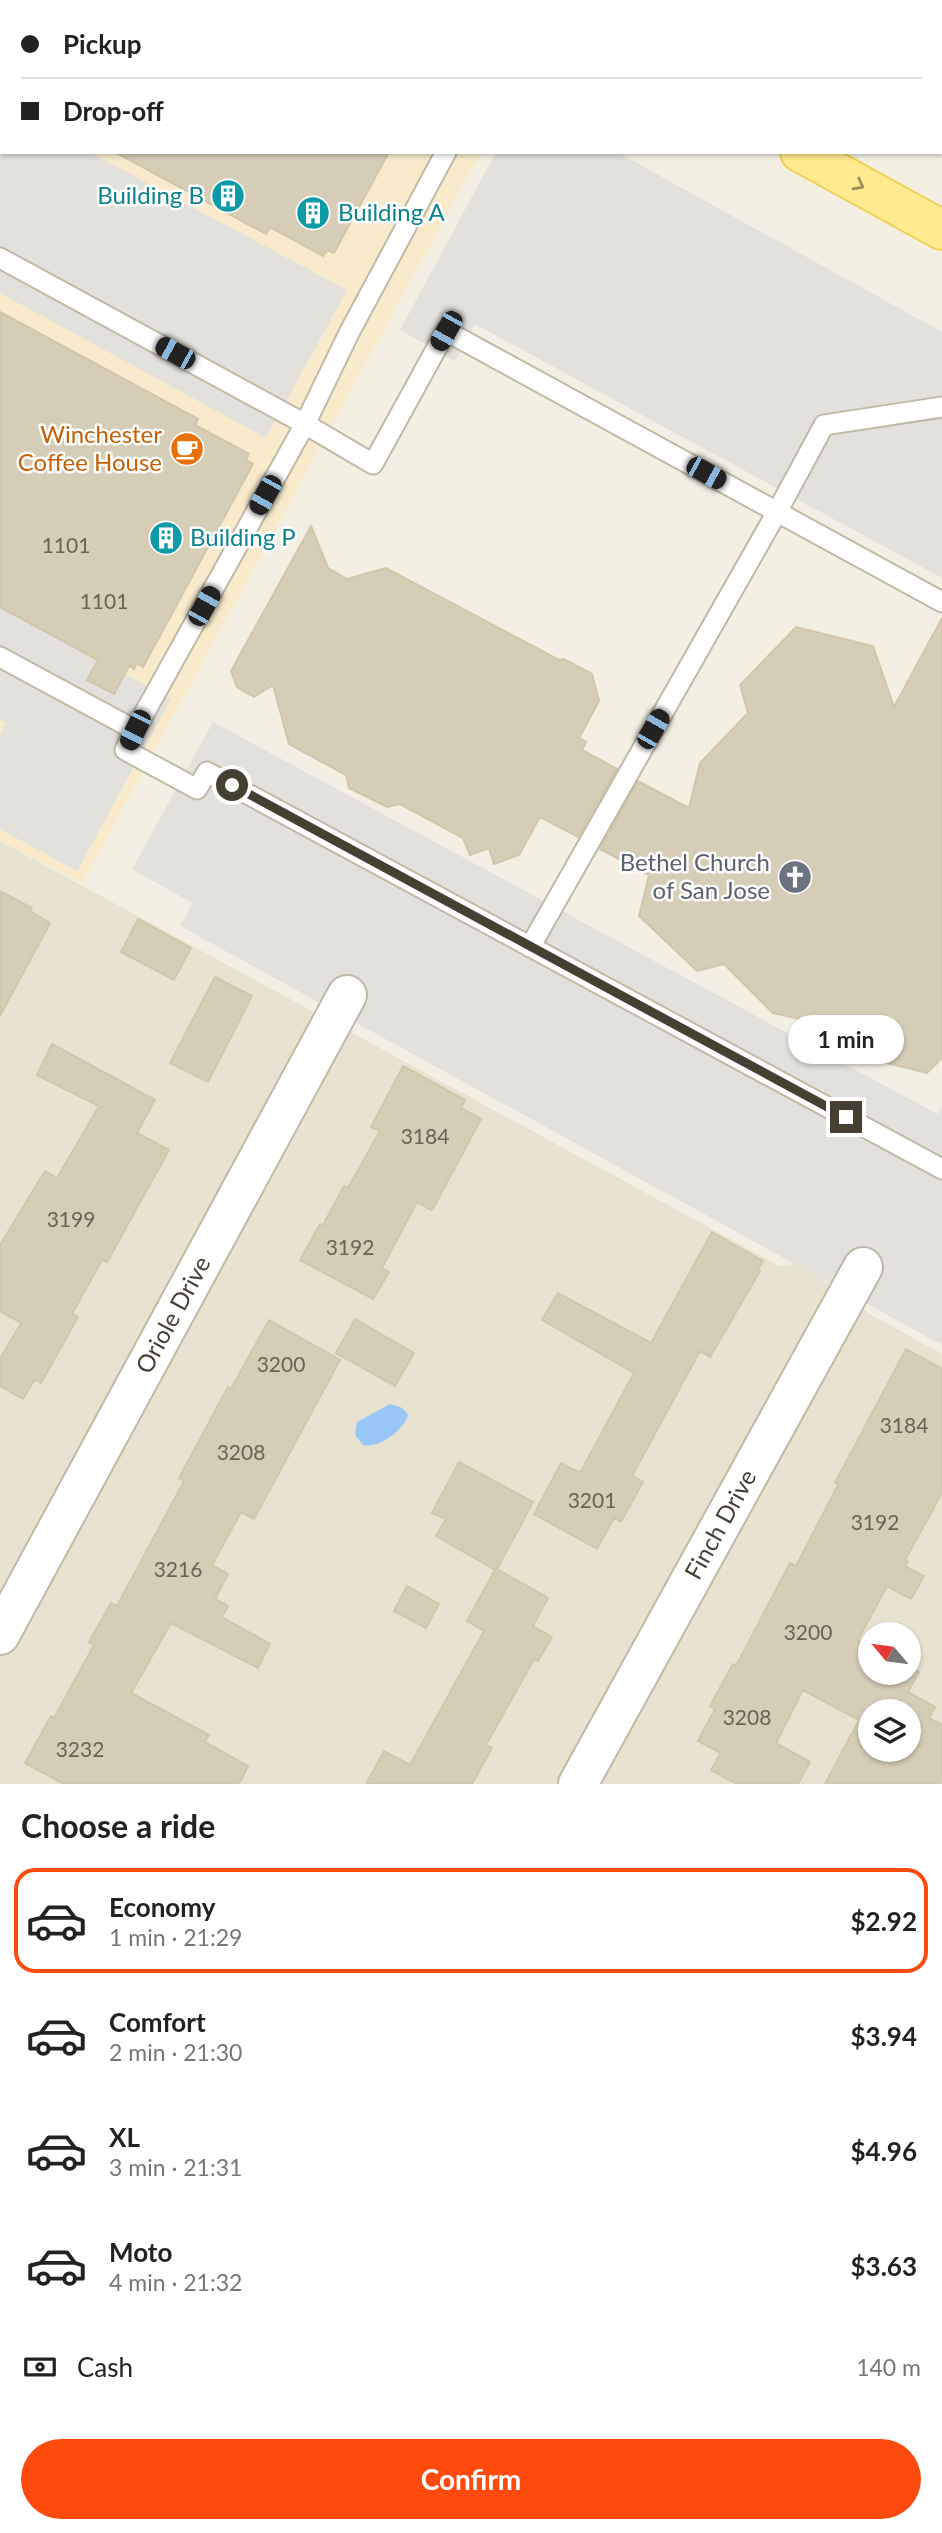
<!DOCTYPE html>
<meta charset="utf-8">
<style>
:root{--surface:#fff;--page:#f6f6f6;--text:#222;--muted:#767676;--line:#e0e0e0;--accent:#ff4a0e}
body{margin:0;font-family:Lato,sans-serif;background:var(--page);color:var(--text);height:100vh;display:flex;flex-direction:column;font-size:26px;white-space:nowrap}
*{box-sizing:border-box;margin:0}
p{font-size:23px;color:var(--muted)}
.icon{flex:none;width:38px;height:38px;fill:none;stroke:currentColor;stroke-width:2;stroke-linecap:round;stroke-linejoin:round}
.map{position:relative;height:1784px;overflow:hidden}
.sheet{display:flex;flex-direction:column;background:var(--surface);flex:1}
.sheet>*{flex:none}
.hud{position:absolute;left:0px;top:0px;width:943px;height:154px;box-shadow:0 2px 5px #0004;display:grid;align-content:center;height:154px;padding:0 21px;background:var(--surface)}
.needle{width:46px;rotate:299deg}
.buttons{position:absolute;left:858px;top:1622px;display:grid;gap:14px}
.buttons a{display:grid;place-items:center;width:63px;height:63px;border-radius:50%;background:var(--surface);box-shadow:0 2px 5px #0004;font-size:35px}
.end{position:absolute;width:32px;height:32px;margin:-16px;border:9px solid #464033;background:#fff;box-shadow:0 0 0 4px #fff}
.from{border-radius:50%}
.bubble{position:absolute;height:49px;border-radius:24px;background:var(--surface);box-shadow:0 2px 5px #0004;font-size:23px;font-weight:700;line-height:49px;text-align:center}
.car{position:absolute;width:21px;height:42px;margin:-21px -10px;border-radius:9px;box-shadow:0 0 5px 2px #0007;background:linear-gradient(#222 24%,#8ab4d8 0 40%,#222 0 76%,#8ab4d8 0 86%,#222 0)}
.hud b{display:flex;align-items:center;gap:24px;height:66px;font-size:26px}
.hud b+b{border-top:2px solid var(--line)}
.hud i{width:18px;height:18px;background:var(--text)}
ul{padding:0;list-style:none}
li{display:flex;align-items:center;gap:21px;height:105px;margin:0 14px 10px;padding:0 7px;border:4px solid transparent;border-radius:21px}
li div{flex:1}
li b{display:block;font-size:26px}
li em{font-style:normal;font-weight:700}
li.current{border-color:var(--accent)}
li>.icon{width:63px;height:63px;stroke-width:1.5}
h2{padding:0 21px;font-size:32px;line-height:84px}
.pay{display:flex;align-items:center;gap:18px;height:77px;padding:0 21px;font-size:26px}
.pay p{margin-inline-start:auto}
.cta{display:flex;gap:14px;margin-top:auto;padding:14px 21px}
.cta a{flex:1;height:80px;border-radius:42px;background:var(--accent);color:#fff;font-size:28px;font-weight:700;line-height:80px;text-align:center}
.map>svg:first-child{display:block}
.residential{fill:#e8e3d0;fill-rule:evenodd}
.commercial{fill:#f8eacb}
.parking{fill:#e3e1dc}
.water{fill:#98c7f7}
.building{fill:#d6cdb7;stroke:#d2c6aa;stroke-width:2;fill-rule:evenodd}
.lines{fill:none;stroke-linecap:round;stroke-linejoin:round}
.service-casing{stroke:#c0b9a5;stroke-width:23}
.minor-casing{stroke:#c0b9a5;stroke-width:42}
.primary-casing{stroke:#f0d055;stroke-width:42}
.service{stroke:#fff;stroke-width:19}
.minor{stroke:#fff;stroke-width:38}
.primary{stroke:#ffea90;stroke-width:38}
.oneway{stroke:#998c5d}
.route{stroke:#464033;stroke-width:9}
.labels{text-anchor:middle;stroke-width:5;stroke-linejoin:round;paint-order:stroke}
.number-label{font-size:21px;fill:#6a6354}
.culture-label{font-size:24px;fill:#0d838f;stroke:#fff;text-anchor:start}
.food-label{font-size:24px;fill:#c56008;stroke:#fff;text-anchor:end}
.worship-label{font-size:24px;fill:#5b616d;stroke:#fff;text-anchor:end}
.street-label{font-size:24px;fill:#464033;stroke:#fff}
</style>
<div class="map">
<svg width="942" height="1784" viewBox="0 0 942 1784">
<rect width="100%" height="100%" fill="#f3f0e3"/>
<path class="residential" d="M 752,0 L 942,0 L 942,107 L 942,2 Z
M 0,841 L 780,1266 L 801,1263 L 868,1313 L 942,1354 L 942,1784 L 0,1784 ZM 870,1634 L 908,1634 L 908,1673 L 870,1673 ZM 870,1712 L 908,1712 L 908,1750 L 870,1750 Z"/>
<path class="commercial" d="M 0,0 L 442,2 L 2,2 L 2,152 L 481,152 L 82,884 L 0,841 Z"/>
<path class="parking" d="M 0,105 L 2,152 L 89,152 L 347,290 L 266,438 L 0,293 Z
M 496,152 L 617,152 L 942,332 L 942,578 L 475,324 L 455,361 L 400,330 Z
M 0,605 L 171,699 L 77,871 L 0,829 L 0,735 L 6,723 L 0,720 Z
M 213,722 L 937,1114 L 942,1107 L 942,1345 L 180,926 L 192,903 L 132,869 Z"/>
<path class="water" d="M 390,1404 C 398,1406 404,1407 408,1415 C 404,1430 379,1449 363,1445 L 355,1435 L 357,1422 Z"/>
<path class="building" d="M 115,152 L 389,152 L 334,253 L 327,250 L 323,256 L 270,227 L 266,234 Z
M 0,312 L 198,419 L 195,425 L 249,454 L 246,460 L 253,464 L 143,667 L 137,663 L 134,669 L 129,666 L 114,694 L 87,680 L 98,660 L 0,607 Z
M 311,526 L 328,568 L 347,579 L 386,568 L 559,660 L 564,659 L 592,674 L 599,701 L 579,738 L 586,742 L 582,750 L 617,769 L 578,837 L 540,817 L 519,855 L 494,864 L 489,848 L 470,855 L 463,838 L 400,804 L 387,807 L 349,788 L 346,775 L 289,744 L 273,685 L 254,697 L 237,687 L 231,671 Z
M 942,618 L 942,1058 L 927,1073 L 849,1054 L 841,1028 L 773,1013 L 724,964 L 697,971 L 639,916 L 649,875 L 600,849 L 638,781 L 689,808 L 700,763 L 748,713 L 740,685 L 796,627 L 873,646 L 894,707 Z
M 0,891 L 32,908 L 30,911 L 50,923 L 0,1016 Z
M 138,919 L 191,948 L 174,980 L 121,952 Z
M 215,977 L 252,996 L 208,1082 L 170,1063 Z
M 52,1044 L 155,1100 L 137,1133 L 169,1150 L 107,1262 L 102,1260 L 72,1314 L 78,1317 L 41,1383 L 35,1379 L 23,1399 L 0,1386 L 0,1359 L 21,1323 L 0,1311 L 0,1245 L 45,1171 L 57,1178 L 99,1106 L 37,1075 Z
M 403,1066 L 465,1100 L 461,1108 L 481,1119 L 434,1207 L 431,1210 L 417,1202 L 382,1268 L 389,1272 L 373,1299 L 300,1260 L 320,1224 L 323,1225 L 344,1186 L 348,1188 L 380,1131 L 371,1127 Z
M 712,1232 L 763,1261 L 758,1270 L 760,1271 L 710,1357 L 700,1351 L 632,1476 L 643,1482 L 621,1522 L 614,1518 L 597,1549 L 534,1514 L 561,1463 L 580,1473 L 634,1373 L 542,1320 L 558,1293 L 651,1343 Z
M 355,1319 L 414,1353 L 395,1386 L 336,1353 Z
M 269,1320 L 340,1360 L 254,1519 L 241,1512 L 212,1565 L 228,1574 L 215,1599 L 228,1606 L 222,1617 L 270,1644 L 258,1668 L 171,1623 L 131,1693 L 209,1735 L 205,1742 L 248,1766 L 239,1784 L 64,1784 L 25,1763 L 51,1716 L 54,1718 L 94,1645 L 89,1642 L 111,1603 L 117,1606 L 184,1481 L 179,1478 L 228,1387 L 231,1389 Z
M 906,1349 L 942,1369 L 942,1493 L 905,1560 L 908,1561 L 905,1566 L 924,1576 L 911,1599 L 887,1586 L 858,1640 L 870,1646 L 870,1673 L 908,1673 L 908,1667 L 919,1672 L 908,1692 L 935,1707 L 929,1718 L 942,1725 L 942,1784 L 825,1784 L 859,1720 L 803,1690 L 776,1743 L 810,1762 L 798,1784 L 737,1784 L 711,1770 L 721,1753 L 698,1741 L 715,1709 L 710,1706 L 733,1664 L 736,1666 L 790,1563 L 796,1566 L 838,1485 L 835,1483 ZM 870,1712 L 908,1712 L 908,1750 L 870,1750 Z
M 459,1462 L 533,1502 L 497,1569 L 548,1598 L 533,1626 L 552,1637 L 538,1661 L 534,1659 L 486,1745 L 492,1748 L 472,1784 L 366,1784 L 384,1751 L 410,1765 L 484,1631 L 467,1621 L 495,1570 L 436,1536 L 446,1519 L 432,1513 Z
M 407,1586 L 439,1604 L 426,1628 L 394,1611 Z"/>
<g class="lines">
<g class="service-casing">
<path id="service" d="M 0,258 L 305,424 L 373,464 L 446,331 L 942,602
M 0,657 L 135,730 L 125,750 L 197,789 L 207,772 L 942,1169
M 135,730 L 305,424 L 349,333 L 446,152
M 530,947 L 777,512 L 824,425 L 942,407"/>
</g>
<g class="minor-casing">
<g id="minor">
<path id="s1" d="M 0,1635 L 347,995"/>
<path id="s2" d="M 578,1784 L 863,1267"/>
</g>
</g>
<g class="primary-casing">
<path id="primary" d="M 518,0 L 521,2
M 678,0 L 681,2
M 800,152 L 942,230"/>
</g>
<use href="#service" class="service"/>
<use href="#minor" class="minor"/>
<use href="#primary" class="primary"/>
</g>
<defs><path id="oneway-chevron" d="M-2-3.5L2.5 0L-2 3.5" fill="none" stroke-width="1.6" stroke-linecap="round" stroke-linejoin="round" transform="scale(1.75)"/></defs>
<use class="oneway" href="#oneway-chevron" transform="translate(859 185) rotate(28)"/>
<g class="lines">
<path class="route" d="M 232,785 L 846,1117"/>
</g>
<defs>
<g id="building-disc" transform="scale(1.75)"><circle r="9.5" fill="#0f9aa8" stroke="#fff"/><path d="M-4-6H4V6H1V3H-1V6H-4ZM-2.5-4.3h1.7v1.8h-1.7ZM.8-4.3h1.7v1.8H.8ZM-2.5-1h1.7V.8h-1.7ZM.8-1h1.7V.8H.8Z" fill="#fff"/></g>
<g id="cafe-disc" transform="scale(1.75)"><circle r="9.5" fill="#e8710a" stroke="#fff"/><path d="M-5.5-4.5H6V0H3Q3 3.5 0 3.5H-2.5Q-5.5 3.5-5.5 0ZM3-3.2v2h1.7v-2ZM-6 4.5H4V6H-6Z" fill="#fff"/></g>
<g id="church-disc" transform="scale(1.75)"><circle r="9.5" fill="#6b7280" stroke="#fff"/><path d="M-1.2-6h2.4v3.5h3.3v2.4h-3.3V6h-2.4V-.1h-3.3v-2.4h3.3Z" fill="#fff"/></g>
</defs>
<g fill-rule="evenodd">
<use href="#building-disc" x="228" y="196"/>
<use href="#building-disc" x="313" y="213"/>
<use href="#cafe-disc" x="187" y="449"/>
<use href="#building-disc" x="166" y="538"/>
<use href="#church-disc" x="795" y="877"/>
</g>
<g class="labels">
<g class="number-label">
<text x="66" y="553">1101</text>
<text x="104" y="609">1101</text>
<text x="425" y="1144">3184</text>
<text x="71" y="1227">3199</text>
<text x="350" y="1255">3192</text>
<text x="281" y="1372">3200</text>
<text x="904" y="1433">3184</text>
<text x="241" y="1460">3208</text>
<text x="592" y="1508">3201</text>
<text x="875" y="1530">3192</text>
<text x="178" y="1577">3216</text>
<text x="808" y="1640">3200</text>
<text x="747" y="1725">3208</text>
<text x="80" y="1757">3232</text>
</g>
<g class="culture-label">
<text x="204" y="204" text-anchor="end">Building B</text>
<text x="338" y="221">Building A</text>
<text x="190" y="546">Building P</text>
</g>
<g class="food-label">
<text x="162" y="443">Winchester<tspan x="162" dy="28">Coffee House</tspan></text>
</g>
<g class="worship-label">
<text x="770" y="871">Bethel Church<tspan x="770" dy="28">of San Jose</tspan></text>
</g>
<g class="street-label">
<text dy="8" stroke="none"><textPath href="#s1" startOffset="364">Oriole Drive</textPath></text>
<text dy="8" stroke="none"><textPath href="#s2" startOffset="296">Finch Drive</textPath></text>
</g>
</g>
</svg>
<div class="buttons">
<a><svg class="needle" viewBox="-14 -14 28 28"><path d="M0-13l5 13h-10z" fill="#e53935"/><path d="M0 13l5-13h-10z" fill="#767676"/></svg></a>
<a><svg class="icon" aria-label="layers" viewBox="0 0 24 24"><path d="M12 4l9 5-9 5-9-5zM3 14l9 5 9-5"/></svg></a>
</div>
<i class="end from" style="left:232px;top:785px"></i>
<i class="end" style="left:846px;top:1117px"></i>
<div class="bubble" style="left:788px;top:1015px;width:116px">1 min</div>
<i class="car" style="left:446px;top:331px;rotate:209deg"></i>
<i class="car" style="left:175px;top:353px;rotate:299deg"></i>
<i class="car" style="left:706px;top:473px;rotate:119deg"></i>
<i class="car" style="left:265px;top:495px;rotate:209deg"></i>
<i class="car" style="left:204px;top:606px;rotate:29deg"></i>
<i class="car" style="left:653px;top:729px;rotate:30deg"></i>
<i class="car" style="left:135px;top:730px;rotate:206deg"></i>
<div class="hud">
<b><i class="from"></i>Pickup</b>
<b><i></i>Drop-off</b>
</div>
</div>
<section class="sheet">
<h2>Choose a ride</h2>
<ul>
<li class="current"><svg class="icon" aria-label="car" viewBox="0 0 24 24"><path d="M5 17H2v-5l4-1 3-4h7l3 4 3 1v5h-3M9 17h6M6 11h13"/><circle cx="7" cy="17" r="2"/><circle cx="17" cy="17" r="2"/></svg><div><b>Economy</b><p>1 min · 21:29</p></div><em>$2.92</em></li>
<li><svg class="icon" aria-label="car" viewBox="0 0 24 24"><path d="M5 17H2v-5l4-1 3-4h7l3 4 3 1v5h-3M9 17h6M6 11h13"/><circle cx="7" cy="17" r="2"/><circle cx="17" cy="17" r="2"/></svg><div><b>Comfort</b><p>2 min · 21:30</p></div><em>$3.94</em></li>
<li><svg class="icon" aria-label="car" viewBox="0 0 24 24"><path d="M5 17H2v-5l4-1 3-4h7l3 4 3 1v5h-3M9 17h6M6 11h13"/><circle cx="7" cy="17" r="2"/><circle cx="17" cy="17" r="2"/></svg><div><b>XL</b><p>3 min · 21:31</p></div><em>$4.96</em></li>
<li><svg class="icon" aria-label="car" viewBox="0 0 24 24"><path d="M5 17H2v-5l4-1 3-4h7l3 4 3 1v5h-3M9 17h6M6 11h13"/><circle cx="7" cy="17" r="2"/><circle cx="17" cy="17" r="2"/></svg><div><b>Moto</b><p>4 min · 21:32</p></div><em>$3.63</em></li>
</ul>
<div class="pay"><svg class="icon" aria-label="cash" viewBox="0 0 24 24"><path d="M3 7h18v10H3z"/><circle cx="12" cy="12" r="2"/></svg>Cash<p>140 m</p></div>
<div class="cta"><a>Confirm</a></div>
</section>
